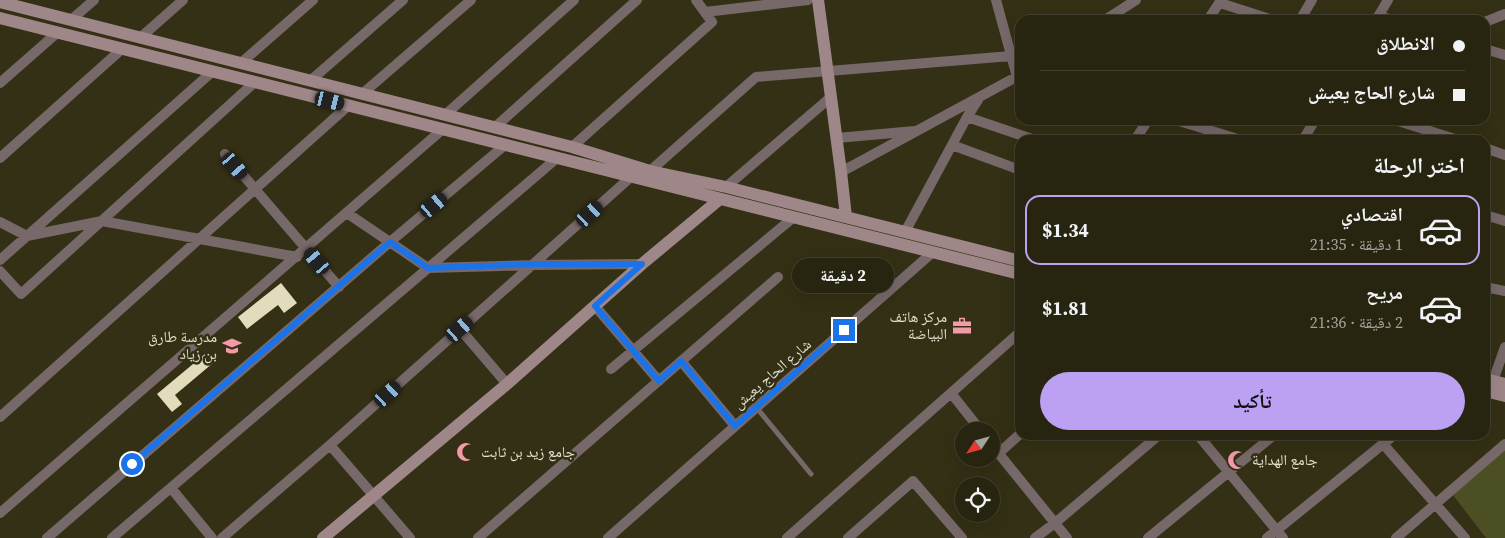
<!DOCTYPE html>
<html lang="ar">
<meta charset="utf-8">
<style>
:root{--surface:#272410;--page:#2f2c19;--text:#f1f3f6;--muted:#a4a49f;--line:#434130;--accent:#bca0f2}
body{margin:0;font-family:"Source Serif 4","Noto Naskh Arabic",serif;background:var(--page);color:var(--text);direction:rtl;height:100vh;display:flex;flex-direction:column;font-size:19px;white-space:nowrap}
*{box-sizing:border-box;margin:0}
p{font-size:16px;color:var(--muted)}
.icon{flex:none;width:28px;height:28px;fill:none;stroke:currentColor;stroke-width:2;stroke-linecap:round;stroke-linejoin:round}
.map{position:relative;flex:1;overflow:hidden;direction:ltr}
.sheet{position:absolute;left:1015px;top:135px;width:475px;height:305px;display:flex;flex-direction:column;background:var(--surface);border-radius:15px;box-shadow:0 5px 20px #0002,0 0 0 1px var(--line);direction:rtl}
.sheet>*{flex:none}
.banner{position:absolute;left:1015px;top:15px;width:475px;height:110px;border-radius:15px;box-shadow:0 5px 20px #0002,0 0 0 1px var(--line);direction:rtl;display:grid;align-content:center;height:110px;padding:0 25px;background:var(--surface)}
.needle{width:32px;rotate:234deg}
.controls{position:absolute;left:955px;top:422px;display:grid;gap:10px}
.controls a{display:grid;place-items:center;width:45px;height:45px;border-radius:50%;background:var(--surface);box-shadow:0 5px 20px #0002,0 0 0 1px var(--line);font-size:25px}
.end{position:absolute;width:22px;height:22px;margin:-11px;border:6px solid #1a73e8;background:#fff;box-shadow:0 0 0 2px #fff}
.from{border-radius:50%}
.bubble{position:absolute;height:35px;border-radius:18px;background:var(--surface);box-shadow:0 5px 20px #0002,0 0 0 1px var(--line);font-size:16px;font-weight:700;line-height:35px;text-align:center;direction:rtl}
.car{position:absolute;width:15px;height:30px;margin:-15px -8px;border-radius:6px;box-shadow:0 0 4px 1px #0007;background:linear-gradient(#222 24%,#8ab4d8 0 40%,#222 0 76%,#8ab4d8 0 86%,#222 0)}
.banner b{display:flex;align-items:center;gap:18px;height:48px;font-size:19px}
.banner b+b{border-top:1px solid var(--line)}
.banner i{width:12px;height:12px;background:var(--text)}
ul{padding:0;list-style:none}
li{display:flex;align-items:center;gap:15px;height:70px;margin:0 10px 8px;padding:0 15px;border:2px solid transparent;border-radius:15px}
li div{flex:1}
li b{display:block;font-size:19px}
li em{font-style:normal;font-weight:700}
li.current{border-color:var(--accent)}
li>.icon{width:45px;height:45px;stroke-width:1.5}
h2{padding:0 25px;font-size:22px;line-height:60px}
.primary-button{display:flex;gap:10px;margin-top:auto;padding:10px 25px}
.primary-button a{flex:1;height:58px;border-radius:30px;background:var(--accent);color:#111;font-size:20px;font-weight:700;line-height:58px;text-align:center}
.map>svg:first-child{display:block}
.green{fill:#4c4f24}
.building{fill:#e2dcbd}
.lines{fill:none;stroke-linecap:round;stroke-linejoin:round}
.lane{stroke:#776869;stroke-width:5}
.street{stroke:#776869;stroke-width:10}
.secondary{stroke:#9f8789;stroke-width:12}
.route{stroke:#1a73e8;stroke-width:6}
.labels{text-anchor:middle;stroke-width:5;stroke-linejoin:round;paint-order:stroke}
.poi-label{font-size:15px;fill:#e3e0d0;stroke:#343015;text-anchor:end}
.street-label{font-size:15px;fill:#e3e0d0;stroke:#343015}
</style>
<div class="map">
<svg width="1505" height="538" viewBox="0 0 1505 538">
<rect width="100%" height="100%" fill="#343015"/>
<path class="green" d="M 1505,450 L 1505,538 L 1486,538 L 1453,495 Z"/>
<path class="building" d="M 281,283 L 297,303 L 284,313 L 278,305 L 247,329 L 238,317 Z
M 205,354 L 213,363 L 175,395 L 182,404 L 172,412 L 157,394 Z"/>
<g class="lines">
<path class="lane" d="M 756,407 L 811,474"/>
<path class="street" d="M 996,0 L 1017,77 L 1020,77
M 1220,3 L 1273,20
M 705,12 L 808,0
M 1379,16 L 1393,20
M 71,20 L 94,0
M 1105,20 L 1136,0
M 1208,20 L 1221,0
M 1300,20 L 1312,0
M 1376,20 L 1388,0
M 1485,22 L 1505,14
M 140,38 L 183,0
M 1485,49 L 1505,55
M 241,63 L 313,0
M 310,81 L 403,0
M 0,83 L 58,32
M 362,94 L 471,0
M 445,115 L 574,0
M 967,117 L 1035,140
M 1176,120 L 1241,140
M 1395,120 L 1458,140
M 494,128 L 637,0
M 837,138 L 915,131
M 1135,140 L 1148,120
M 1303,140 L 1315,120
M 952,145 L 1020,170
M 572,147 L 712,22 L 696,0
M 1485,148 L 1505,155
M 225,154 L 339,287
M 0,158 L 123,48
M 650,171 L 756,77 L 1011,56
M 841,172 L 1020,75
M 726,187 L 831,97
M 347,213 L 428,268 L 534,265 L 642,264
M 1485,215 L 1505,221
M 0,222 L 27,236 L 102,221 L 297,257
M 905,232 L 967,117 L 978,100
M 0,260 L 213,71
M 0,271 L 21,294 L 255,82
M 1485,287 L 1505,291
M 595,306 L 659,381
M 460,329 L 507,384
M 681,361 L 735,426
M 611,369 L 794,217
M 1493,381 L 1505,347
M 951,393 L 981,431
M 0,417 L 349,105
M 1198,435 L 1283,538
M 991,444 L 1067,538
M 330,445 L 410,538
M 1384,445 L 1465,538
M 999,453 L 1020,434
M 171,488 L 212,538
M 0,513 L 443,129
M 47,538 L 390,242 L 505,145
M 112,538 L 557,158
M 222,538 L 330,445 L 632,176
M 478,538 L 778,277
M 608,538 L 933,252
M 787,538 L 1020,332
M 848,538 L 913,481 L 962,538
M 1035,538 L 1055,523 L 1159,435
M 1148,538 L 1274,435
M 1267,538 L 1394,435
M 1396,538 L 1505,444"/>
<path class="secondary" d="M 818,0 L 841,172 L 846,217
M 0,2 L 572,147 L 650,171 L 726,187 L 1020,261
M 0,18 L 1020,274
M 1485,379 L 1505,384
M 1485,391 L 1505,396
M 323,538 L 507,384 L 642,264 L 720,199"/>
</g>
<g class="lines">
<path class="route" d="M 132,464 L 390,242 L 428,268 L 534,264 L 642,264 L 595,306 L 659,381 L 681,361 L 735,426 L 844,330"/>
</g>
<defs>
<g id="office-bare" transform="scale(1.5)"><path d="M-6-3h4V-5.5h4V-3h4V5H-6ZM-1-4.5V-3h2v-1.5ZM-6 0V1H6V0Z" fill="#f39aa8" stroke="#343015" stroke-width="2.5" paint-order="stroke"/></g>
<g id="school-bare" transform="scale(1.5)"><path d="M0-5L7-2L0 1L-7-2ZM-4 1L0 2.5L4 1V4Q0 6-4 4Z" fill="#f39aa8" stroke="#343015" stroke-width="2.5" paint-order="stroke"/></g>
<g id="mosque-bare" transform="scale(1.5)"><path d="M3.5-4.9A6 6 0 1 0 3.5 4.9A5 5 0 1 1 3.5-4.9Z" fill="#f39aa8" stroke="#343015" stroke-width="2.5" paint-order="stroke"/></g>
</defs>
<g fill-rule="evenodd">
<use href="#office-bare" x="962" y="326"/>
<use href="#school-bare" x="232" y="346"/>
<use href="#mosque-bare" x="466" y="452"/>
<use href="#mosque-bare" x="1237" y="460"/>
</g>
<g class="labels">
<g class="poi-label">
<text x="947" y="322">مركز هاتف<tspan x="947" dy="17">البياضة</tspan></text>
<text x="217" y="342">مدرسة طارق<tspan x="217" dy="17">بن زياد</tspan></text>
<text x="481" y="457" text-anchor="start">جامع زيد بن ثابت</text>
<text x="1252" y="465" text-anchor="start">جامع الهداية</text>
</g>
<g class="street-label">
<text transform="translate(772 374) rotate(-41)" y="5">شارع الحاج يعيش</text>
</g>
</g>
</svg>
<div class="controls">
<a><svg class="needle" viewBox="-14 -14 28 28"><path d="M0-13l5 13h-10z" fill="#e53935"/><path d="M0 13l5-13h-10z" fill="#a4a49f"/></svg></a>
<a><svg class="icon" aria-label="locate" viewBox="0 0 24 24"><circle cx="12" cy="12" r="6"/><path d="M12 2v4M12 18v4M2 12h4M18 12h4"/></svg></a>
</div>
<i class="end from" style="left:132px;top:464px"></i>
<i class="end" style="left:844px;top:330px"></i>
<div class="bubble" style="left:792px;top:258px;width:102px">2 دقيقة</div>
<i class="car" style="left:330px;top:101px;rotate:104deg"></i>
<i class="car" style="left:235px;top:166px;rotate:139deg"></i>
<i class="car" style="left:434px;top:205px;rotate:50deg"></i>
<i class="car" style="left:590px;top:214px;rotate:48deg"></i>
<i class="car" style="left:317px;top:261px;rotate:320deg"></i>
<i class="car" style="left:460px;top:329px;rotate:49deg"></i>
<i class="car" style="left:388px;top:394px;rotate:48deg"></i>
<div class="banner">
<b><i class="from"></i>الانطلاق</b>
<b><i></i>شارع الحاج يعيش</b>
</div>
<section class="sheet">
<h2>اختر الرحلة</h2>
<ul>
<li class="current"><svg class="icon" aria-label="car" viewBox="0 0 24 24"><path d="M5 17H2v-5l4-1 3-4h7l3 4 3 1v5h-3M9 17h6M6 11h13"/><circle cx="7" cy="17" r="2"/><circle cx="17" cy="17" r="2"/></svg><div><b>اقتصادي</b><p>1 دقيقة · 21:35</p></div><em>$1.34</em></li>
<li><svg class="icon" aria-label="car" viewBox="0 0 24 24"><path d="M5 17H2v-5l4-1 3-4h7l3 4 3 1v5h-3M9 17h6M6 11h13"/><circle cx="7" cy="17" r="2"/><circle cx="17" cy="17" r="2"/></svg><div><b>مريح</b><p>2 دقيقة · 21:36</p></div><em>$1.81</em></li>
</ul>
<div class="primary-button"><a>تأكيد</a></div>
</section>
</div>
